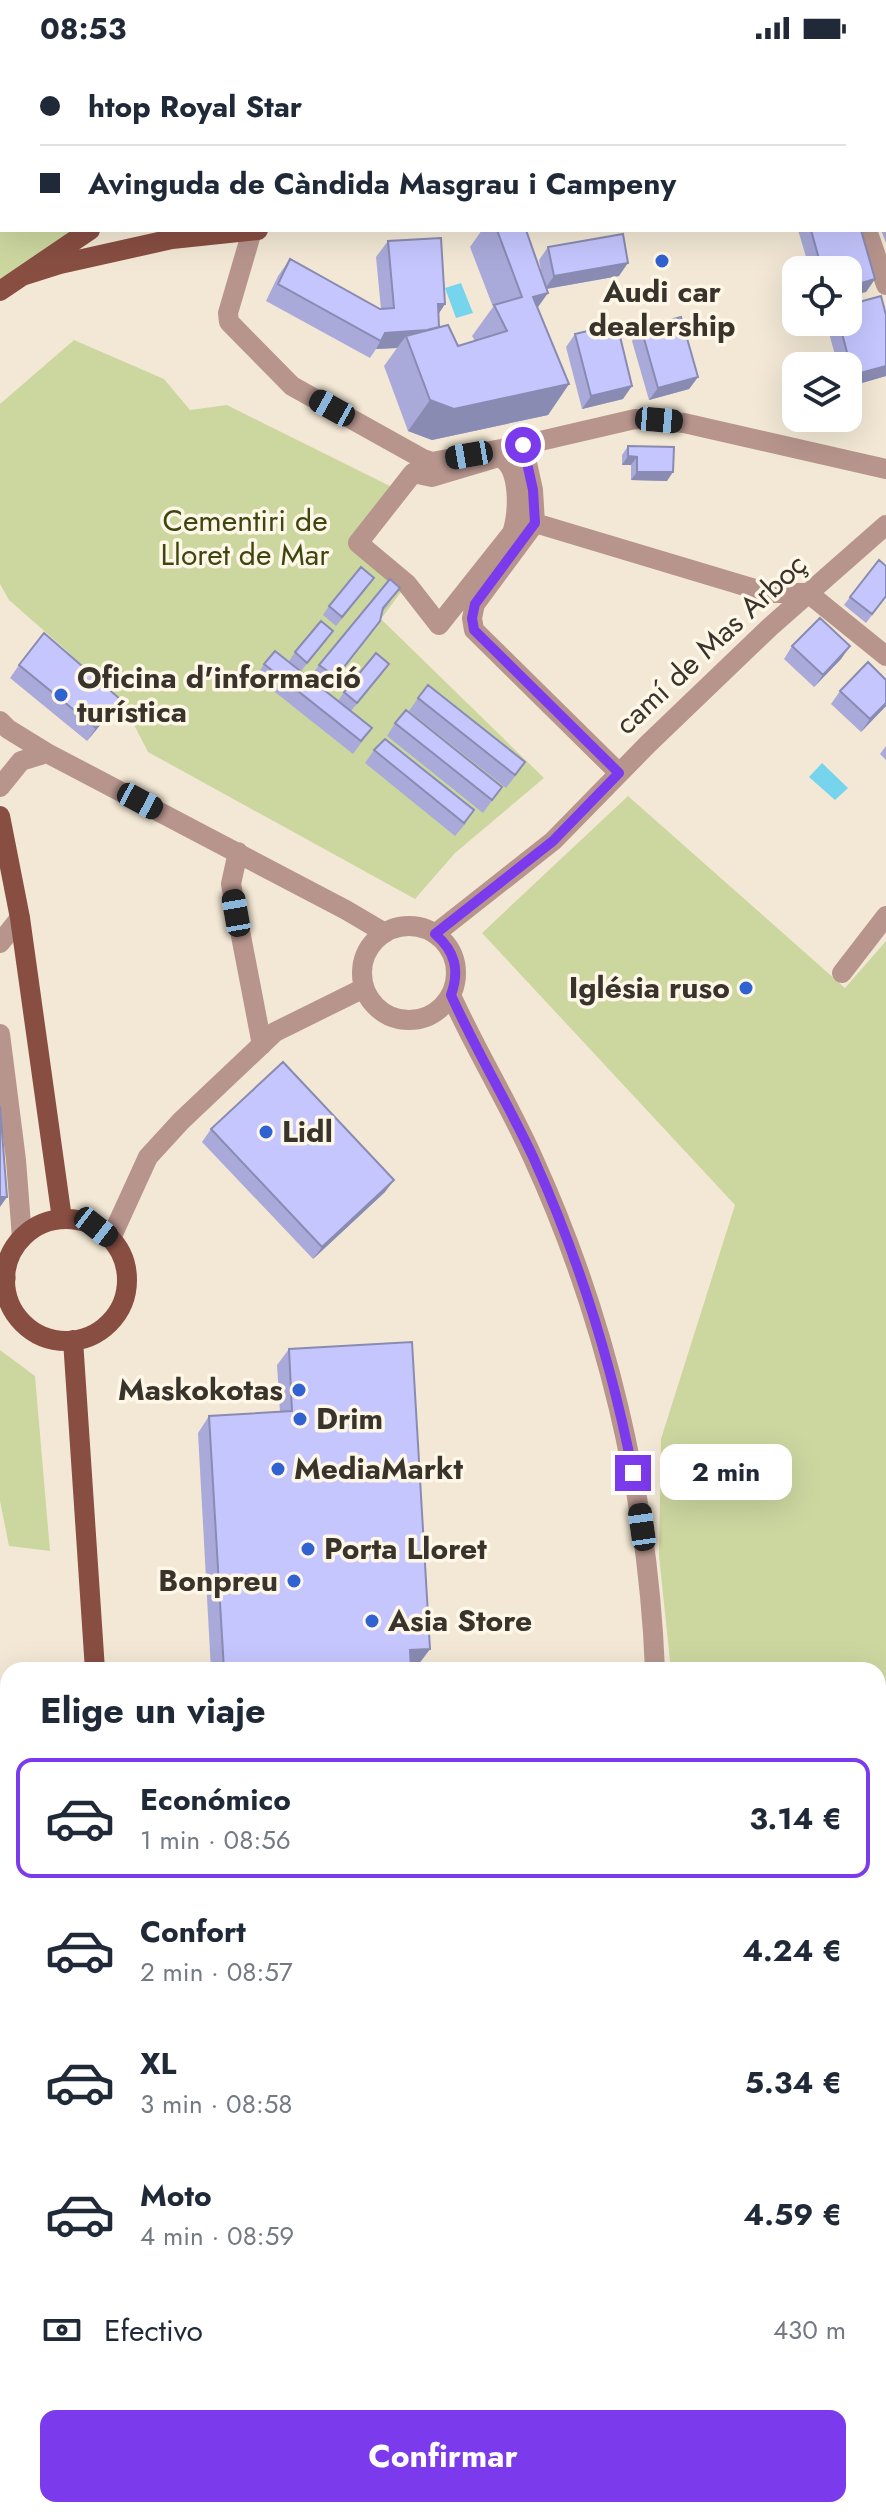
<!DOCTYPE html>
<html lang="es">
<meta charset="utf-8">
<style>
:root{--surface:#fff;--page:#f6f6f7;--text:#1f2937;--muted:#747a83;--line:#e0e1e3;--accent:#7c3aed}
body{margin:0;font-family:Jost,sans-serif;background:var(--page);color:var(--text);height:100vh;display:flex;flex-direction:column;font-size:30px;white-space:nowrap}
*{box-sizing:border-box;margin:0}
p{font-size:26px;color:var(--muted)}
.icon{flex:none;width:44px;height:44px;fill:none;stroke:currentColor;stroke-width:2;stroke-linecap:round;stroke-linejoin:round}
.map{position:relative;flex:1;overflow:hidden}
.drawer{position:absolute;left:0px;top:1606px;width:886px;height:856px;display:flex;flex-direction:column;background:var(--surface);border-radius:24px 24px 0 0;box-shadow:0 8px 32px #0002}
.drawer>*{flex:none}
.top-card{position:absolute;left:0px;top:0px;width:886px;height:176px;box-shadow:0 8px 32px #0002;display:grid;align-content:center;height:176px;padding:0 40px;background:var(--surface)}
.controls{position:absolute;left:782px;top:200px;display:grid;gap:16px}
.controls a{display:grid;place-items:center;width:80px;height:80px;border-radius:16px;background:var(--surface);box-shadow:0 8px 32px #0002;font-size:40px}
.end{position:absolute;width:36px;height:36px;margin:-18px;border:10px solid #7c3aed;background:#fff;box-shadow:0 0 0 4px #fff}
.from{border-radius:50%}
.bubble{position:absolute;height:56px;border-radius:16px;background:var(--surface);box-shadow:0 8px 32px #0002;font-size:26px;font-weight:700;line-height:56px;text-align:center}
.car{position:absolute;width:24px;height:48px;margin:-24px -12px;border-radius:10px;box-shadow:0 0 6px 2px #0007;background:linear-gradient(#222 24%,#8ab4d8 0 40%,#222 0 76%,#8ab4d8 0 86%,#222 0)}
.top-card b{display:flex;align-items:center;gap:28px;height:76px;font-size:30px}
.top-card b+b{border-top:2px solid var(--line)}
.top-card i{width:20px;height:20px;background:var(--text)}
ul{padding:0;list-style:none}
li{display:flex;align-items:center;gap:24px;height:120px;margin:0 16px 12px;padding:0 24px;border:4px solid transparent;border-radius:16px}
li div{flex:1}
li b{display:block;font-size:30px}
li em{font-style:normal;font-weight:700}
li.active{border-color:var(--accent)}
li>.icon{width:72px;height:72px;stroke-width:1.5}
h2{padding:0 40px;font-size:36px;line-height:96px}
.pay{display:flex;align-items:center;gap:20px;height:88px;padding:0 40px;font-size:30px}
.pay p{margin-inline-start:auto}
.button{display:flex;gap:16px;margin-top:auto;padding:16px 40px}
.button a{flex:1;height:92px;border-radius:16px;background:var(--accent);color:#fff;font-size:32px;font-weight:700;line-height:92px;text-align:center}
.status{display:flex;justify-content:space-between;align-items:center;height:56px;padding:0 40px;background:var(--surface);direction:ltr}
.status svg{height:22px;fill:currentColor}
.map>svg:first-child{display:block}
.green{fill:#ccd7a0}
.water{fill:#76d4ed}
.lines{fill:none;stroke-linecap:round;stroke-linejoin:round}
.minor{stroke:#b7958d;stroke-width:20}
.major{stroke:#884e42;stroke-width:20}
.wall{fill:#a9aada}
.shaded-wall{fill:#8a8bb2}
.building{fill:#c5c6fe;stroke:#8a8bb2;stroke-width:2}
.route{stroke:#7c3aed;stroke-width:10}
.poi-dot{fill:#3162d1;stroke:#fef6e6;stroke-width:3}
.labels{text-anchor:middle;stroke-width:7;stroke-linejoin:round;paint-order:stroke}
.poi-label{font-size:30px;font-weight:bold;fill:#38342c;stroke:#fef6e6;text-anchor:start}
.park-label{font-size:30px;fill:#3e4610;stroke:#fef6e6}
.street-label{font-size:30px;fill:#38342c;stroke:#fef6e6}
</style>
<div class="status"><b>08:53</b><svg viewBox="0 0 49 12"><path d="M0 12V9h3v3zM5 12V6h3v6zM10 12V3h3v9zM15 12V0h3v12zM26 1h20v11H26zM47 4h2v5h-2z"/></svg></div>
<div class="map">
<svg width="886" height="2462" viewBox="0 0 886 2462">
<rect width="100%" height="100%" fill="#f3e8d5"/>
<path class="green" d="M 0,58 L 2,174 L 80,174 L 0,226 Z
M 74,284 L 164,323 L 190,354 L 227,349 L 398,434 L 359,487 L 407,528 L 381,563 L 544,722 L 455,797 L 415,843 L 148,696 L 133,667 L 67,595 L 9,544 L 0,528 L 0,348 Z
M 628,740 L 845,932 L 886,885 L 886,1847 L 879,1854 L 878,1614 L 671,1614 L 659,1500 L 661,1383 L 735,1149 L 482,877 Z
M 0,1294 L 35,1320 L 50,1495 L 9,1490 L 0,1445 Z
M 8,1649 L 8,2387 L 0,2387 L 0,1650 Z
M 878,1962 L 886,1967 L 886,2460 L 366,2462 L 361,2454 L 878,2454 Z
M 0,2450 L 8,2451 L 8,2454 L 20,2454 L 48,2462 L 0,2462 Z
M 172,2454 L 304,2454 L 310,2462 L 191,2462 Z"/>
<path class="water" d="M 461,227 L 473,257 L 456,262 L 445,232 Z
M 822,707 L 848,732 L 835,744 L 809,721 Z"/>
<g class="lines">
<path class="minor" d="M 406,0 L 422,2
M 828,0 L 829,2
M 509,2 L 520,0
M 867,174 L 886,229
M 252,175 L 228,257 L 229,266 L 292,330 L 423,403 L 432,406 L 523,389 L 635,363 L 684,367 L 886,413
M 523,389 L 533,434 L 535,467 L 475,548 L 472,562 L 474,574 L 619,717
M 499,401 C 521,410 519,458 512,477 L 439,569 L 407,528 L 358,487 L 413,417 L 432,421 Z
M 535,467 L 768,537 L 808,537 L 886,600
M 0,665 L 8,673 L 47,697 L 346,854 L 385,877
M 0,731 L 21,705 L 47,697
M 238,796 L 231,828 L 262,989
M362 917a47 47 0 1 1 94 0a47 47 0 1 1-94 0Z
M 435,878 L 553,785 L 648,688 L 770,571 L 886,469
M 0,887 L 20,862
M 842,917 L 886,860
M 451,939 C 476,995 508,1046 533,1102 C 606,1262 648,1438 655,1614
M 0,978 L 16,1104 L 22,1182
M 111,1182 L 148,1101 L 181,1065 L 275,976 L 364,932
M 0,1221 L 6,1222
M 0,2427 L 8,2429
M 108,2454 L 114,2456 L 112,2462"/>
<path class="major" d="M 147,2 L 147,0
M 543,2 L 544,0
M 0,20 L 2,20
M 0,39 L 2,39
M 884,88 L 886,87
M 22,220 L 60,208 L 172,183 L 258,174
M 0,235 L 90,174
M 0,760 L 20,862 L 62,1163
M5 1224a61 61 0 1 1 122 0a61 61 0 1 1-122 0Z
M 73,1284 L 95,1614
M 341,2454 L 346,2462"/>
</g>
<path class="wall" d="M 753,0 L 824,0 L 825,2 L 754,2 Z
M 856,0 L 886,0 L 884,2 L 856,2 Z
M 886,142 L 886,187 L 881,174 L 884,174 L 884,145 Z
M 482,174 L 526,174 L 542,220 L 539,204 L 548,191 L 619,220 L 547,233 L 537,252 L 569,328 L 548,359 L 432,384 L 408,375 L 384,310 L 397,292 L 376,293 L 370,302 L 266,245 L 278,220 L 290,203 L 381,253 L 376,201 L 388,185 L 445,248 L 438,258 L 439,271 L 458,290 L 475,285 L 472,280 L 493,251 L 470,191 Z
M 798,174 L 861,174 L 875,223 L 866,236 L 848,214 L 810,214 Z
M 886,259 L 886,320 L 848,331 L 848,310 L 838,310 L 826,266 L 848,266 Z
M 641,272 L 698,321 L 689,333 L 649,344 L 632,285 Z
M 575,278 L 623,343 L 582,353 L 566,291 Z
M 628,390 L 667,425 L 631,424 L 631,409 L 622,409 L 622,399 Z
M 886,510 L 886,541 L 866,567 L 844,549 L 850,541 Z
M 368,531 L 336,570 L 323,559 L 329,550 Z
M 392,545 L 382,556 L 371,578 L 327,634 L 310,621 L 319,609 Z
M 327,584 L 301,615 L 289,605 L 295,596 Z
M 792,590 L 850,590 L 841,603 L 814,631 L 784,603 Z
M 264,608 L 372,672 L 353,698 L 256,621 Z
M 19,609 L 111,656 L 87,685 L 10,622 Z
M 383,617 L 351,655 L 338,645 L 344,636 Z
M 840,635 L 886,650 L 861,676 L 831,648 Z
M 418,642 L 516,719 L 506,732 L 409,655 Z
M 395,667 L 502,731 L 483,757 L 387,680 Z
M 886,690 L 886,704 L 880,698 Z
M 374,694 L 466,767 L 455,780 L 365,707 Z
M 211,1073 L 385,1136 L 313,1203 L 202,1086 Z
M 289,1293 L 430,1593 L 418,1609 L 411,1610 L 411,1614 L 211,1614 L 198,1377 L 209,1360 L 280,1356 L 277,1309 Z
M 8,1992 L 8,2104 L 0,2094 L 0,1998 Z"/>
<path class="shaded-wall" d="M 604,0 L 660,0 L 688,2 L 603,2 Z
M 884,13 L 886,13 L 886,29 L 884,29 Z
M 628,207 L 619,220 L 545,233 L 554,220 Z
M 875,223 L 866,236 L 848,241 L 848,231 Z
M 548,237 L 526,268 L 533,241 Z
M 438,248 L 445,248 L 434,265 Z
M 439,274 L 406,280 L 397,292 L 376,293 L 385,277 Z
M 886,310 L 886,320 L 848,331 L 848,327 L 853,319 Z
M 698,321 L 689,333 L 649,344 L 658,332 Z
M 569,328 L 548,359 L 432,384 L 408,375 L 430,344 Z
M 632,330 L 623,343 L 582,353 L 591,340 Z
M 628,400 L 637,401 L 631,409 L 622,409 Z
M 637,416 L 673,416 L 667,425 L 631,424 Z
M 850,590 L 841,603 L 814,631 L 823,619 Z
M 120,643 L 111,656 L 87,685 L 96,672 Z
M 886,647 L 886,650 L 861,676 L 870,663 Z
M 394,1124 L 385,1136 L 313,1203 L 322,1191 Z
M 0,1141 L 7,1141 L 0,1151 Z
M 430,1593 L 418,1609 L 399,1610 L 410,1594 Z"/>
<path class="building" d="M 660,0 L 748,0 L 748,2 L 688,2 Z
M 777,0 L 824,0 L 825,2 L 777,2 Z
M 869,0 L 886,0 L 886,13 L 884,13 L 884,2 L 869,2 Z
M 497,174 L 526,174 L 548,237 L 533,241 L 569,328 L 454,353 L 430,344 L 406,280 L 448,269 L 458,290 L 507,275 L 494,249 L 522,241 Z
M 811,174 L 861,174 L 875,223 L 848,231 L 848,214 L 822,214 Z
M 623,178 L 628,207 L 554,220 L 548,191 Z
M 441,182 L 445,248 L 438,248 L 439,271 L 427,274 L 385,277 L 381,285 L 278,228 L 290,203 L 380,253 L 394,252 L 388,185 Z
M 881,240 L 886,259 L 886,310 L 853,319 L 839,266 L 848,266 L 848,249 Z
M 681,261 L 698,321 L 658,332 L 641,272 Z
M 617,268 L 632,330 L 591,340 L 575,278 Z
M 628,390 L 674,391 L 673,416 L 637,416 L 637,401 L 628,400 Z
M 879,504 L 886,510 L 886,540 L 872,558 L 850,541 Z
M 361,511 L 374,522 L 342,561 L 329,550 Z
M 390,523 L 400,532 L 383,552 L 380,565 L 336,621 L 319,609 Z
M 820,562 L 850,590 L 823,619 L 792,590 Z
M 321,565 L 333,575 L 307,607 L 295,596 Z
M 44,577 L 120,643 L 96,672 L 19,609 Z
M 275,595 L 372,672 L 361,685 L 264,608 Z
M 376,597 L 389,608 L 357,647 L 344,636 Z
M 868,606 L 886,624 L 886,647 L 870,663 L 840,635 Z
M 428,629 L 525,706 L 515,719 L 418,642 Z
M 406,654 L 502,731 L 492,744 L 395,667 Z
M 385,683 L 474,754 L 464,767 L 374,694 Z
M 283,1006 L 394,1124 L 322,1191 L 211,1073 Z
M 0,1050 L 7,1141 L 0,1141 Z
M 412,1286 L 430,1593 L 410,1594 L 411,1614 L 224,1614 L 209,1360 L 292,1355 L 289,1293 Z
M 8,1992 L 8,2073 L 0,2063 L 0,1998 Z"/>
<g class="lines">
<path class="route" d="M 523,389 L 533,434 L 535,467 L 475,548 L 472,562 L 474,574 L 619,717 L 553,785 L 435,878 C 455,895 460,914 451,939 C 476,995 508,1047 534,1103 C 579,1203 612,1309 633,1417"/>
</g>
<g class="poi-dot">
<circle cx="662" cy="205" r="8"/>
<circle cx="61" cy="639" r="8"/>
<circle cx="746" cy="932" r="8"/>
<circle cx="266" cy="1076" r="8"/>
<circle cx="299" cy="1334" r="8"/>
<circle cx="300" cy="1363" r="8"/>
<circle cx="278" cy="1413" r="8"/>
<circle cx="308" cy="1493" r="8"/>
<circle cx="294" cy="1525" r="8"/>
<circle cx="372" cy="1565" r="8"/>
</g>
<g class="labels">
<g class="poi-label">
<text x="662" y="246" text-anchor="middle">Audi car<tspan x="662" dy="34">dealership</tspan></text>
<text x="77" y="632">Oficina d'informació<tspan x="77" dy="34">turística</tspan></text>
<text x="730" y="942" text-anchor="end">Iglésia ruso</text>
<text x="282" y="1086">Lidl</text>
<text x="283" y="1344" text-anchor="end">Maskokotas</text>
<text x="316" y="1373">Drim</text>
<text x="294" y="1423">MediaMarkt</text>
<text x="324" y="1503">Porta Lloret</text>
<text x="278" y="1535" text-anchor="end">Bonpreu</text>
<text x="388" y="1575">Asia Store</text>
</g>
<g class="park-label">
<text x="245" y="475">Cementiri de<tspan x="245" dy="34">Lloret de Mar</tspan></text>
</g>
<g class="street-label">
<text transform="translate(711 588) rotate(-43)" y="10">camí de Mas Arboç</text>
</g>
</g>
</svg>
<div class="controls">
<a><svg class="icon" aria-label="locate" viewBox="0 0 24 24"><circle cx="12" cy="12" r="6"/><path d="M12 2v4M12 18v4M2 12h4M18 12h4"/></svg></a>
<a><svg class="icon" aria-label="layers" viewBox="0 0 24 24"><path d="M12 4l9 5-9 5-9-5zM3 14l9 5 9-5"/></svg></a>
</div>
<i class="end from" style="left:523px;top:389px"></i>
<i class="end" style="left:633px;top:1417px"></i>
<div class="bubble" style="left:660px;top:1388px;width:132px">2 min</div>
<i class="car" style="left:332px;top:352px;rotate:299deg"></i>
<i class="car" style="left:659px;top:364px;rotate:95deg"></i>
<i class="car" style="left:469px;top:399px;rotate:260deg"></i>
<i class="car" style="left:140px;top:745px;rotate:118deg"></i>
<i class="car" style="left:236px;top:857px;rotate:350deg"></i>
<i class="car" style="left:96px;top:1171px;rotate:128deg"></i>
<i class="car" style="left:642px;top:1471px;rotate:352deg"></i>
<div class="top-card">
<b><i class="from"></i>htop Royal Star</b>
<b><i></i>Avinguda de Càndida Masgrau i Campeny</b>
</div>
<section class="drawer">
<h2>Elige un viaje</h2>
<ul>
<li class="active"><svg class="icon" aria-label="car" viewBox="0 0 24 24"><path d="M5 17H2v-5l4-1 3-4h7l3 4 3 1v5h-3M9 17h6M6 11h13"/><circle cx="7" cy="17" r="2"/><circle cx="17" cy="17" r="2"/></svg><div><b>Económico</b><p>1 min · 08:56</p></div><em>3.14 €</em></li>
<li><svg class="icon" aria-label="car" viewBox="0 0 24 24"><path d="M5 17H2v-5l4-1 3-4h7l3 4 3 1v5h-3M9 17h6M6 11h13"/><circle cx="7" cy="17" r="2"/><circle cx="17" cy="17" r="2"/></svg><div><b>Confort</b><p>2 min · 08:57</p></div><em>4.24 €</em></li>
<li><svg class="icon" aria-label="car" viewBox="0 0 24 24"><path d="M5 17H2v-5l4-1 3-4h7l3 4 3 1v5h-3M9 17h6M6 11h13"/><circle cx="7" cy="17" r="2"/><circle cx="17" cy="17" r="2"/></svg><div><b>XL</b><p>3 min · 08:58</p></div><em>5.34 €</em></li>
<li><svg class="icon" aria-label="car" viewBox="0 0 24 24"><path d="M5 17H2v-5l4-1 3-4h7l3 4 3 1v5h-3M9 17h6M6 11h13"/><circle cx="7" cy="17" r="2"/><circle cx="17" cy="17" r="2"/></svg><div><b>Moto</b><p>4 min · 08:59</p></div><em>4.59 €</em></li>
</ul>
<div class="pay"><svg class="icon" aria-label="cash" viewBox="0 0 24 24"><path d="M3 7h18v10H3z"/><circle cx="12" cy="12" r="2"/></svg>Efectivo<p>430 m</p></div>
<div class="button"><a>Confirmar</a></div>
</section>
</div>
